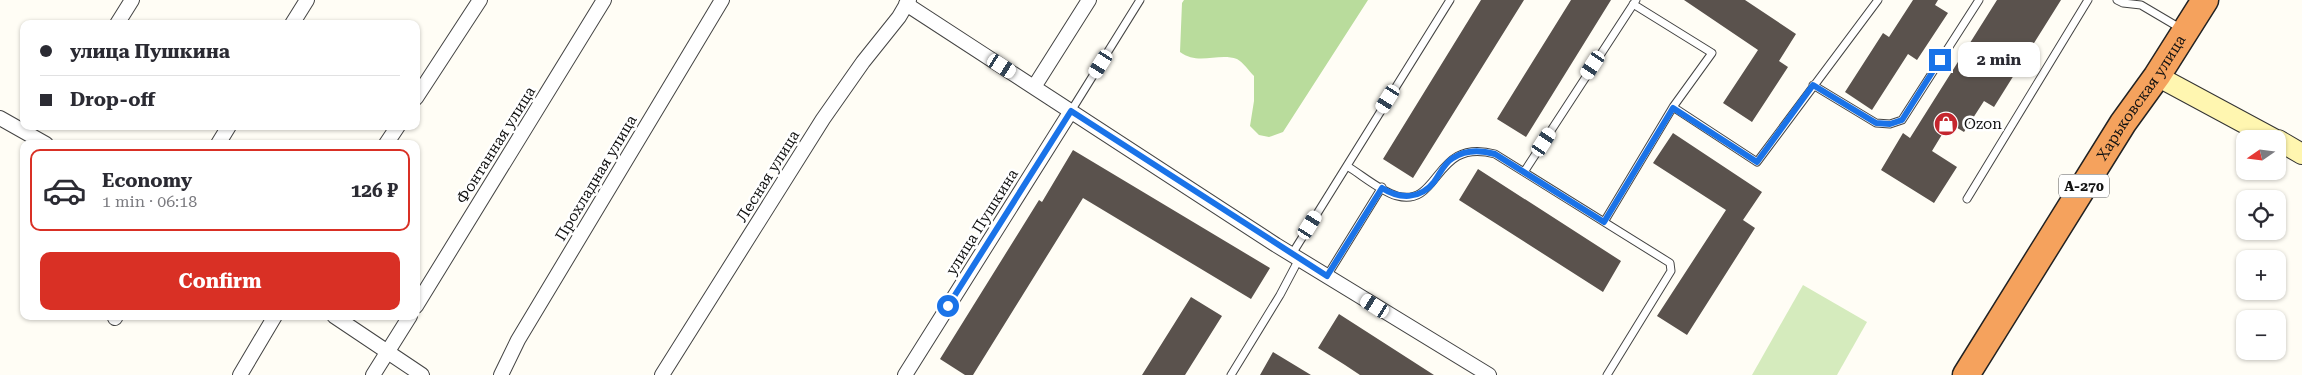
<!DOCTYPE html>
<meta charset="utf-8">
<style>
:root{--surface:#fff;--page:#f2f2f3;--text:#2b2b33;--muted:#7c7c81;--line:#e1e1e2;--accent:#d93025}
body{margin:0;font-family:"Roboto Serif",serif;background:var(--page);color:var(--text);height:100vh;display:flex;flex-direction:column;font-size:19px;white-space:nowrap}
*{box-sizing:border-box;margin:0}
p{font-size:16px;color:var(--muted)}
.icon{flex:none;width:28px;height:28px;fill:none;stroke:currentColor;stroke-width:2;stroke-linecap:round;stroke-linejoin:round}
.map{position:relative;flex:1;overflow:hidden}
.side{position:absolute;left:20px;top:140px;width:400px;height:180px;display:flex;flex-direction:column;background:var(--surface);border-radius:10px;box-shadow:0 1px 4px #0004}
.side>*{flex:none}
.guide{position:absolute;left:20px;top:20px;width:400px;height:110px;border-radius:10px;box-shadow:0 1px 4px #0004;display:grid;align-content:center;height:110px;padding:0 20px;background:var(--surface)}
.needle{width:32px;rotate:256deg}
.controls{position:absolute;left:2236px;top:130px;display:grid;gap:10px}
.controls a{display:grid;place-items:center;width:50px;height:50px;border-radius:10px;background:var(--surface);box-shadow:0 1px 4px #0004;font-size:25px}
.end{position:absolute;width:22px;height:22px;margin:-11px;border:6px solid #1a73e8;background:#fff;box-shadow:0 0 0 2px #fff}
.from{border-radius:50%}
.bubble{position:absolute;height:35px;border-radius:10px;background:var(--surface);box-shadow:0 1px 4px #0004;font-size:16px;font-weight:700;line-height:35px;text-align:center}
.car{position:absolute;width:15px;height:30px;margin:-15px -8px;border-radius:6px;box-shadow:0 0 4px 1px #0007;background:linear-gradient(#fff 24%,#345 0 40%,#fff 0 76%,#345 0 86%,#fff 0)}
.guide b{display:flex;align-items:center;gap:18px;height:48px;font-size:19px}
.guide b+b{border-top:1px solid var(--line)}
.guide i{width:12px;height:12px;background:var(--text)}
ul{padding:9px 0 0;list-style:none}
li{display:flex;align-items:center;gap:15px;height:82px;margin:0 10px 8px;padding:0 10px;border:2px solid transparent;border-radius:10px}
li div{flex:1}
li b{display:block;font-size:19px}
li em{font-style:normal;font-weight:700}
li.selected{border-color:var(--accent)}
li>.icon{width:45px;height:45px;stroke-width:1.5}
.action{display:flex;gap:10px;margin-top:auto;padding:10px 20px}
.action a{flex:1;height:58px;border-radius:10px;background:var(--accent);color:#fff;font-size:20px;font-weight:700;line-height:58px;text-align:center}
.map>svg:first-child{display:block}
.green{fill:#d5ebbd}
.forest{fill:#b9dc9c}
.building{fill:#5a524d}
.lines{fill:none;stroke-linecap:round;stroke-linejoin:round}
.lane-casing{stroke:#444;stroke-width:9}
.street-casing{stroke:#444;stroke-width:16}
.secondary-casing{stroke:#333;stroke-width:22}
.highway-casing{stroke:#222;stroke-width:29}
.lane{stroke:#fff;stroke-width:7}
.street{stroke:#fff;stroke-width:14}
.secondary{stroke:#fff6b0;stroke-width:20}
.highway{stroke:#f5a25d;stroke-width:26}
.route{stroke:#1a73e8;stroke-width:6}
.labels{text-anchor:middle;stroke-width:5;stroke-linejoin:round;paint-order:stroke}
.shield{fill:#fff;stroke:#585858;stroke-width:1}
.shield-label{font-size:14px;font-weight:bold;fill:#111}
.street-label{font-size:15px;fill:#111;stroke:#fff}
.poi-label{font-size:15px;fill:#111;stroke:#fff;text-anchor:start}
</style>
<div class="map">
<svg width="2302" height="375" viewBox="0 0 2302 375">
<rect width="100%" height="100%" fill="#fffdf5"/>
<path class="green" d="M 1803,285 L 1867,322 L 1837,375 L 1752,375 Z"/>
<path class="forest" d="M 1184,0 L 1368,0 L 1283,132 L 1269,137 L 1259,135 L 1250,126 L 1254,101 L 1254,76 C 1249,71 1243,62 1237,59 C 1218,52 1199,66 1180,52 L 1182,3 Z"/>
<path class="building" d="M 1481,0 L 1524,0 L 1413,178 L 1383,159 Z
M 1571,0 L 1611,0 L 1526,137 L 1497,119 Z
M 1684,0 L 1745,0 L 1796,34 L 1779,61 L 1788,67 L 1752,122 L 1723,103 L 1758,50 Z
M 1913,0 L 1938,0 L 1935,5 L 1948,13 L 1917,60 L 1908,54 L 1872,110 L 1845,92 L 1883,33 L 1889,37 Z
M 1997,0 L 2061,0 L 1994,107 L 1984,101 L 1964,132 L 1949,123 L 1932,151 L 1957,167 L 1934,203 L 1881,170 L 1903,133 L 1910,138 Z
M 1673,133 L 1762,192 L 1743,220 L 1755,228 L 1687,335 L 1657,316 L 1726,210 L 1653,163 Z
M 1073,150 L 1270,268 L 1251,299 L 1083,198 L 973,375 L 965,375 L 940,359 L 1039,200 L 1042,202 Z
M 1478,169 L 1621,261 L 1603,292 L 1459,200 Z
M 1191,297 L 1222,316 L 1185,375 L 1142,375 Z
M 1339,314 L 1434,375 L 1360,375 L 1345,365 L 1318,348 Z
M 1273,352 L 1311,375 L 1260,375 Z"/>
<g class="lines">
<g class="lane-casing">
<path id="lane" d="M 2117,0 L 2123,3 L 2141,5 L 2180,28
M 1813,85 L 1876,123 L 1890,124 L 1902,120 L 1979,0
M 1673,107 L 1757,162 L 1878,0
M 1071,111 L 1140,0
M 1347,166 C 1362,175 1380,191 1397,196 C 1441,208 1433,137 1495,154 L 1670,263 L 1671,271 L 1607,375
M 1524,172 L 1636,0
M 1967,199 L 2088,0
M 1604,222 L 1673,107 L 1712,53 L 1633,4
M 1292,254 L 1450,0
M 1327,276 L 1382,187
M 1231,375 L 1280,295 L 1299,259"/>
</g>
<g class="street-casing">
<path id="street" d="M 906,4 L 1276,245 L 1489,375
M 117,24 L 132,0
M 292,24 L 307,0
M 1034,87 L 1089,0
M 416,98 L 480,0
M 0,118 L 46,144
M 218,144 L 229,126
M 386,144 L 398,126
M 416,306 L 604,0
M 334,316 L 422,375
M 115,318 L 116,316
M 240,375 L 275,316
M 373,375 L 410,316
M 501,375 L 518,340 L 722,0
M 662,375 L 823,119 L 863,62 L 899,17 L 909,0
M 905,375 L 1071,111"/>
</g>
<g class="secondary-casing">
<path id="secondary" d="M 2157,76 L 2274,139
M 2278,140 L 2302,154"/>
</g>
<g class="highway-casing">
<g id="highway">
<path id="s1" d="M 1966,375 L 2123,123 L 2157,76 L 2205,0"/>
</g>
</g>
<use href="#lane" class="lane"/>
<use href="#street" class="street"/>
<use href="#secondary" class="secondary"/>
<use href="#highway" class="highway"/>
</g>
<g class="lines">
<path class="route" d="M 948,306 L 1071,111 L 1327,276 L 1382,188 C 1399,199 1420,200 1434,182 C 1440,174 1444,163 1453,158 C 1465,150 1481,150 1495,154 L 1604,222 L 1673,108 L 1757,162 L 1813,85 L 1876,123 L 1890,124 L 1902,120 L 1940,60"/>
</g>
<defs>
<g id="shop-disc" transform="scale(1.25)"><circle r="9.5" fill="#c4262e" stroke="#fff"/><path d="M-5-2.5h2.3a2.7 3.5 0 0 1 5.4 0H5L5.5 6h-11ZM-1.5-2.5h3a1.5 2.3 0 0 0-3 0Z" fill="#fff"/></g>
</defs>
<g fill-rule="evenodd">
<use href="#shop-disc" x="1946" y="124"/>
</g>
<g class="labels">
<rect class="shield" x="2059" y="174.5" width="50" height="23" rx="4"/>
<g class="shield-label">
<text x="2084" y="191">А-270</text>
</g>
<g class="street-label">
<text dy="5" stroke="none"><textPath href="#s1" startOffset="328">Харьковская улица</textPath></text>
<text transform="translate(496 145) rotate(-58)" y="5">Фонтанная улица</text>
<text transform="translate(768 176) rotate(-58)" y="5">Лесная улица</text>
<text transform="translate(596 178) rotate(-59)" y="5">Прохладная улица</text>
<text transform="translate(982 222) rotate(-58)" y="5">улица Пушкина</text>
</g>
<g class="poi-label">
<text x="1964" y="129">Ozon</text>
</g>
</g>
</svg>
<div class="controls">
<a><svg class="needle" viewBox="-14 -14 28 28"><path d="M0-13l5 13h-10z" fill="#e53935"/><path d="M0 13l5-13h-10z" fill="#7c7c81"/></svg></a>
<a><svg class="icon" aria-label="locate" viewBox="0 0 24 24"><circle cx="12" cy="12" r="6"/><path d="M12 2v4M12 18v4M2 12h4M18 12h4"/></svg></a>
<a>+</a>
<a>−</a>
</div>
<i class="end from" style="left:948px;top:306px"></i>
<i class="end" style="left:1940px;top:60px"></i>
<div class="bubble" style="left:1958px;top:42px;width:82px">2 min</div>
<i class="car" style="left:1101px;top:64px;rotate:212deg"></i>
<i class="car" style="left:1593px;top:65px;rotate:213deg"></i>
<i class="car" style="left:1002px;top:66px;rotate:123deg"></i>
<i class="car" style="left:1388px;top:99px;rotate:212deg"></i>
<i class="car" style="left:1544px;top:142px;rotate:33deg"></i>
<i class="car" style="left:1310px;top:225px;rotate:32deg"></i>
<i class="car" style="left:1375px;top:306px;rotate:302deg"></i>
<div class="guide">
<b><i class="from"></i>улица Пушкина</b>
<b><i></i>Drop-off</b>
</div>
<section class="side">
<ul>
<li class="selected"><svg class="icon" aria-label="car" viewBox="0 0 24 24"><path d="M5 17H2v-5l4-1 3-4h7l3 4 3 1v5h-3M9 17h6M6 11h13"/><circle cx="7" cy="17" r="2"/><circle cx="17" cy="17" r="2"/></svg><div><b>Economy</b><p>1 min · 06:18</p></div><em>126 ₽</em></li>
</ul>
<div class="action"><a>Confirm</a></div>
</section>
</div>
